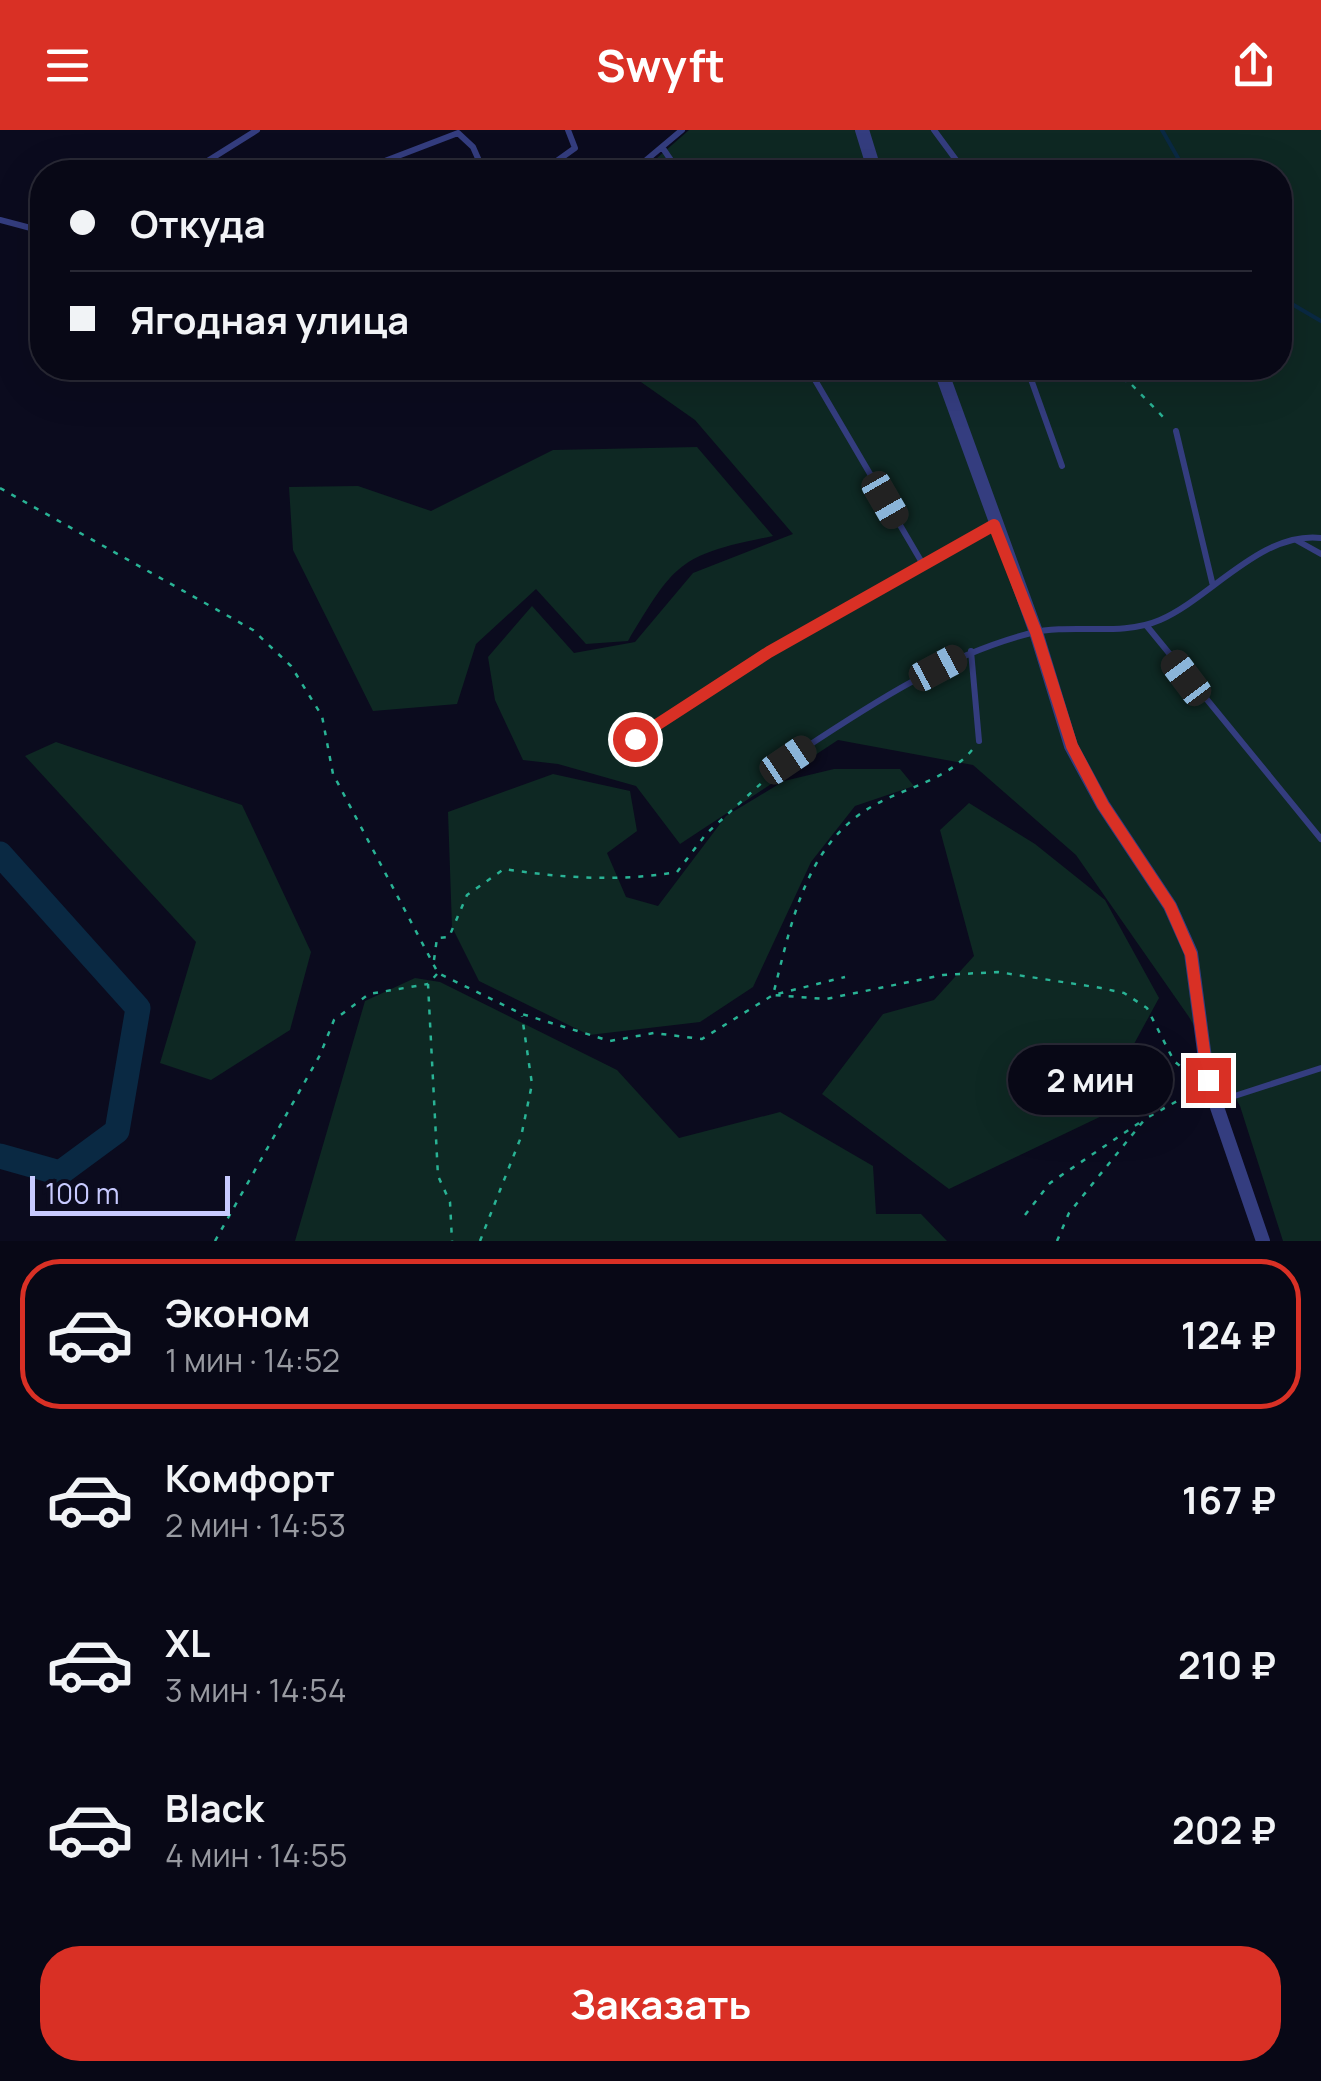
<!DOCTYPE html>
<html lang="ru">
<meta charset="utf-8">
<style>
:root{--surface:#080816;--page:#161623;--text:#f1f3f6;--muted:#989aa1;--line:#292935;--accent:#d93025}
body{margin:0;font-family:Manrope,sans-serif;background:var(--page);color:var(--text);height:100vh;display:flex;flex-direction:column;font-size:38px;white-space:nowrap}
*{box-sizing:border-box;margin:0}
p{font-size:32px;color:var(--muted)}
.icon{flex:none;width:55px;height:55px;fill:none;stroke:currentColor;stroke-width:2;stroke-linecap:round;stroke-linejoin:round}
.map{position:relative;height:1111px;overflow:hidden}
.side{display:flex;flex-direction:column;background:var(--surface);flex:1}
.side>*{flex:none}
.banner{position:absolute;left:30px;top:30px;width:1262px;height:220px;border-radius:40px;box-shadow:0 10px 40px #0002,0 0 0 2px var(--line);display:grid;align-content:center;height:220px;padding:0 40px;background:var(--surface)}
.scale{position:absolute;left:30px;bottom:25px;width:200px;box-sizing:border-box;padding-left:10px;border:5px solid #c8caff;border-top:0;font-size:28px;line-height:35px;white-space:nowrap;color:#c8caff;-webkit-text-stroke:8px #0b0b1e;paint-order:stroke}
.end{position:absolute;width:45px;height:45px;margin:-22px;border:12px solid #d93025;background:#fff;box-shadow:0 0 0 5px #fff}
.from{border-radius:50%}
.bubble{position:absolute;height:70px;border-radius:35px;background:var(--surface);box-shadow:0 10px 40px #0002,0 0 0 2px var(--line);font-size:32px;font-weight:700;line-height:70px;text-align:center}
.car{position:absolute;width:30px;height:60px;margin:-30px -15px;border-radius:12px;box-shadow:0 0 8px 2px #0007;background:linear-gradient(#222 24%,#8ab4d8 0 40%,#222 0 76%,#8ab4d8 0 86%,#222 0)}
.banner b{display:flex;align-items:center;gap:35px;height:95px;font-size:38px}
.banner b+b{border-top:2px solid var(--line)}
.banner i{width:25px;height:25px;background:var(--text)}
ul{padding:18px 0 0;list-style:none}
li{display:flex;align-items:center;gap:30px;height:150px;margin:0 20px 15px;padding:0 20px;border:5px solid transparent;border-radius:40px}
li div{flex:1}
li b{display:block;font-size:38px}
li em{font-style:normal;font-weight:700}
li.active{border-color:var(--accent)}
li>.icon{width:90px;height:90px;stroke-width:1.5}
.cta{display:flex;gap:20px;margin-top:auto;padding:20px 40px}
.cta a{flex:1;height:115px;border-radius:40px;background:var(--accent);color:#fff;font-size:40px;font-weight:700;line-height:115px;text-align:center}
header{display:flex;justify-content:space-between;align-items:center;height:130px;padding:0 40px;background:var(--accent);color:#fff;font-size:45px;font-weight:700}
.map>svg:first-child{display:block}
.green{fill:#0e2823}
.lines{fill:none;stroke-linecap:round;stroke-linejoin:round}
.stream{stroke:#0a2943;stroke-width:4}
.river{stroke:#0a2943;stroke-width:25}
.path{stroke:#29b395;stroke-width:2.5;stroke-dasharray:5 8;stroke-linecap:butt}
.service{stroke:#343d7f;stroke-width:6}
.minor{stroke:#343d7f;stroke-width:14}
.route{stroke:#d93025;stroke-width:12}
</style>
<header><svg class="icon" aria-label="menu" viewBox="0 0 24 24"><path d="M4 6h16M4 12h16M4 18h16"/></svg>Swyft<svg class="icon" aria-label="share" viewBox="0 0 24 24"><path d="M12 15V3M7 8l5-5 5 5M5 13v7h14v-7"/></svg></header>
<div class="map">
<svg width="1321" height="1111" viewBox="0 0 1321 1111">
<rect width="100%" height="100%" fill="#0b0b1e"/>
<path class="green" d="M 689,0 L 1321,0 L 1321,1111 L 1283,1111 L 1240,976 L 1189,887 L 1076,725 L 973,635 L 838,610 L 680,714 L 636,656 L 558,634 L 523,630 L 495,570 L 488,527 L 532,476 L 574,523 L 635,512 L 693,443 L 793,404 L 695,290 L 621,238 L 1280,238 L 1280,42 L 641,42 Z
M 697,317 L 773,406 C 680,425 676,431 628,511 L 586,514 L 536,459 L 476,514 L 457,574 L 373,581 L 293,420 L 289,357 L 358,356 L 431,381 L 553,320 Z
M 56,612 L 242,675 L 311,822 L 290,900 L 211,950 L 160,933 L 196,812 L 25,626 Z
M 834,639 L 900,639 L 914,656 L 855,676 L 811,732 L 753,857 L 700,892 L 589,905 L 479,851 L 452,797 L 448,682 L 553,644 L 630,661 L 637,701 L 607,723 L 626,767 L 658,776 L 726,686 L 784,651 Z
M 969,673 L 1035,714 L 1105,770 L 1159,868 L 1128,925 L 1131,972 L 949,1059 L 822,964 L 883,884 L 934,870 L 974,826 L 940,700 Z
M 415,848 L 440,852 L 617,940 L 679,1008 L 780,982 L 873,1036 L 876,1084 L 921,1084 L 947,1111 L 295,1111 L 365,871 Z"/>
<g class="lines">
<path class="stream" d="M 1162,0 L 1186,42
M 1280,167 L 1321,191"/>
<path class="river" d="M 0,724 L 138,878 L 117,1001 L 60,1043 L 0,1026"/>
<path class="path" d="M 1132,255 L 1168,292
M 0,358 L 253,500 L 291,536 L 322,586 L 333,644 L 438,843 L 522,884 L 610,911 L 654,903 L 702,909 L 773,865 L 845,847
M 972,620 C 946,651 905,657 871,677 C 804,716 791,796 773,865 L 826,869 L 943,845 L 998,842 L 1101,858 L 1124,863 L 1147,878 L 1174,931 L 1191,945
M 434,830 L 437,808 L 449,807 L 467,765 L 504,739 C 563,748 618,752 677,742 L 706,704 L 779,637
M 437,844 L 428,854 L 438,1046 L 450,1072 L 452,1111
M 1025,1085 L 1050,1053 L 1139,993
M 215,1111 L 320,925 L 334,890 L 369,864 L 428,854
M 480,1111 L 521,1007 L 532,954 L 522,886
M 1057,1111 L 1069,1083 L 1145,989 L 1195,961"/>
<path class="service" d="M 934,0 L 965,42
M 662,17 L 679,42
M 554,33 L 575,18 L 568,0
M 190,42 L 257,0
M 356,42 L 458,3 L 473,17 L 484,42
M 632,42 L 682,0
M 0,90 L 42,101
M 808,238 L 924,436
M 1027,238 L 1062,336
M 1117,238 L 1126,249
M 1176,301 L 1213,456
M 1296,410 L 1321,424
M 1146,495 L 1321,709
M 971,521 L 979,611
M 635,609 L 769,522 L 994,395
M 788,629 C 864,579 941,526 1031,503 C 1072,493 1121,507 1160,490 C 1211,468 1261,401 1321,408
M 1216,972 L 1321,938"/>
<path class="minor" d="M 862,0 L 875,42
M 940,238 L 1036,502 L 1071,616 L 1103,675 L 1170,776 L 1191,823 L 1208,951 L 1263,1111"/>
</g>
<g class="lines">
<path class="route" d="M 635,609 L 769,522 L 994,395 L 1036,502 L 1072,616 L 1103,675 L 1170,776 L 1191,824 L 1208,950"/>
</g>
</svg>
<div class="scale">100 m</div>
<i class="end from" style="left:635px;top:609px"></i>
<i class="end" style="left:1208px;top:950px"></i>
<div class="bubble" style="left:1008px;top:915px;width:165px">2 мин</div>
<i class="car" style="left:885px;top:370px;rotate:150deg"></i>
<i class="car" style="left:938px;top:538px;rotate:62deg"></i>
<i class="car" style="left:1186px;top:548px;rotate:323deg"></i>
<i class="car" style="left:788px;top:630px;rotate:56deg"></i>
<div class="banner">
<b><i class="from"></i>Откуда</b>
<b><i></i>Ягодная улица</b>
</div>
</div>
<section class="side">
<ul>
<li class="active"><svg class="icon" aria-label="car" viewBox="0 0 24 24"><path d="M5 17H2v-5l4-1 3-4h7l3 4 3 1v5h-3M9 17h6M6 11h13"/><circle cx="7" cy="17" r="2"/><circle cx="17" cy="17" r="2"/></svg><div><b>Эконом</b><p>1 мин · 14:52</p></div><em>124 ₽</em></li>
<li><svg class="icon" aria-label="car" viewBox="0 0 24 24"><path d="M5 17H2v-5l4-1 3-4h7l3 4 3 1v5h-3M9 17h6M6 11h13"/><circle cx="7" cy="17" r="2"/><circle cx="17" cy="17" r="2"/></svg><div><b>Комфорт</b><p>2 мин · 14:53</p></div><em>167 ₽</em></li>
<li><svg class="icon" aria-label="car" viewBox="0 0 24 24"><path d="M5 17H2v-5l4-1 3-4h7l3 4 3 1v5h-3M9 17h6M6 11h13"/><circle cx="7" cy="17" r="2"/><circle cx="17" cy="17" r="2"/></svg><div><b>XL</b><p>3 мин · 14:54</p></div><em>210 ₽</em></li>
<li><svg class="icon" aria-label="car" viewBox="0 0 24 24"><path d="M5 17H2v-5l4-1 3-4h7l3 4 3 1v5h-3M9 17h6M6 11h13"/><circle cx="7" cy="17" r="2"/><circle cx="17" cy="17" r="2"/></svg><div><b>Black</b><p>4 мин · 14:55</p></div><em>202 ₽</em></li>
</ul>
<div class="cta"><a>Заказать</a></div>
</section>
